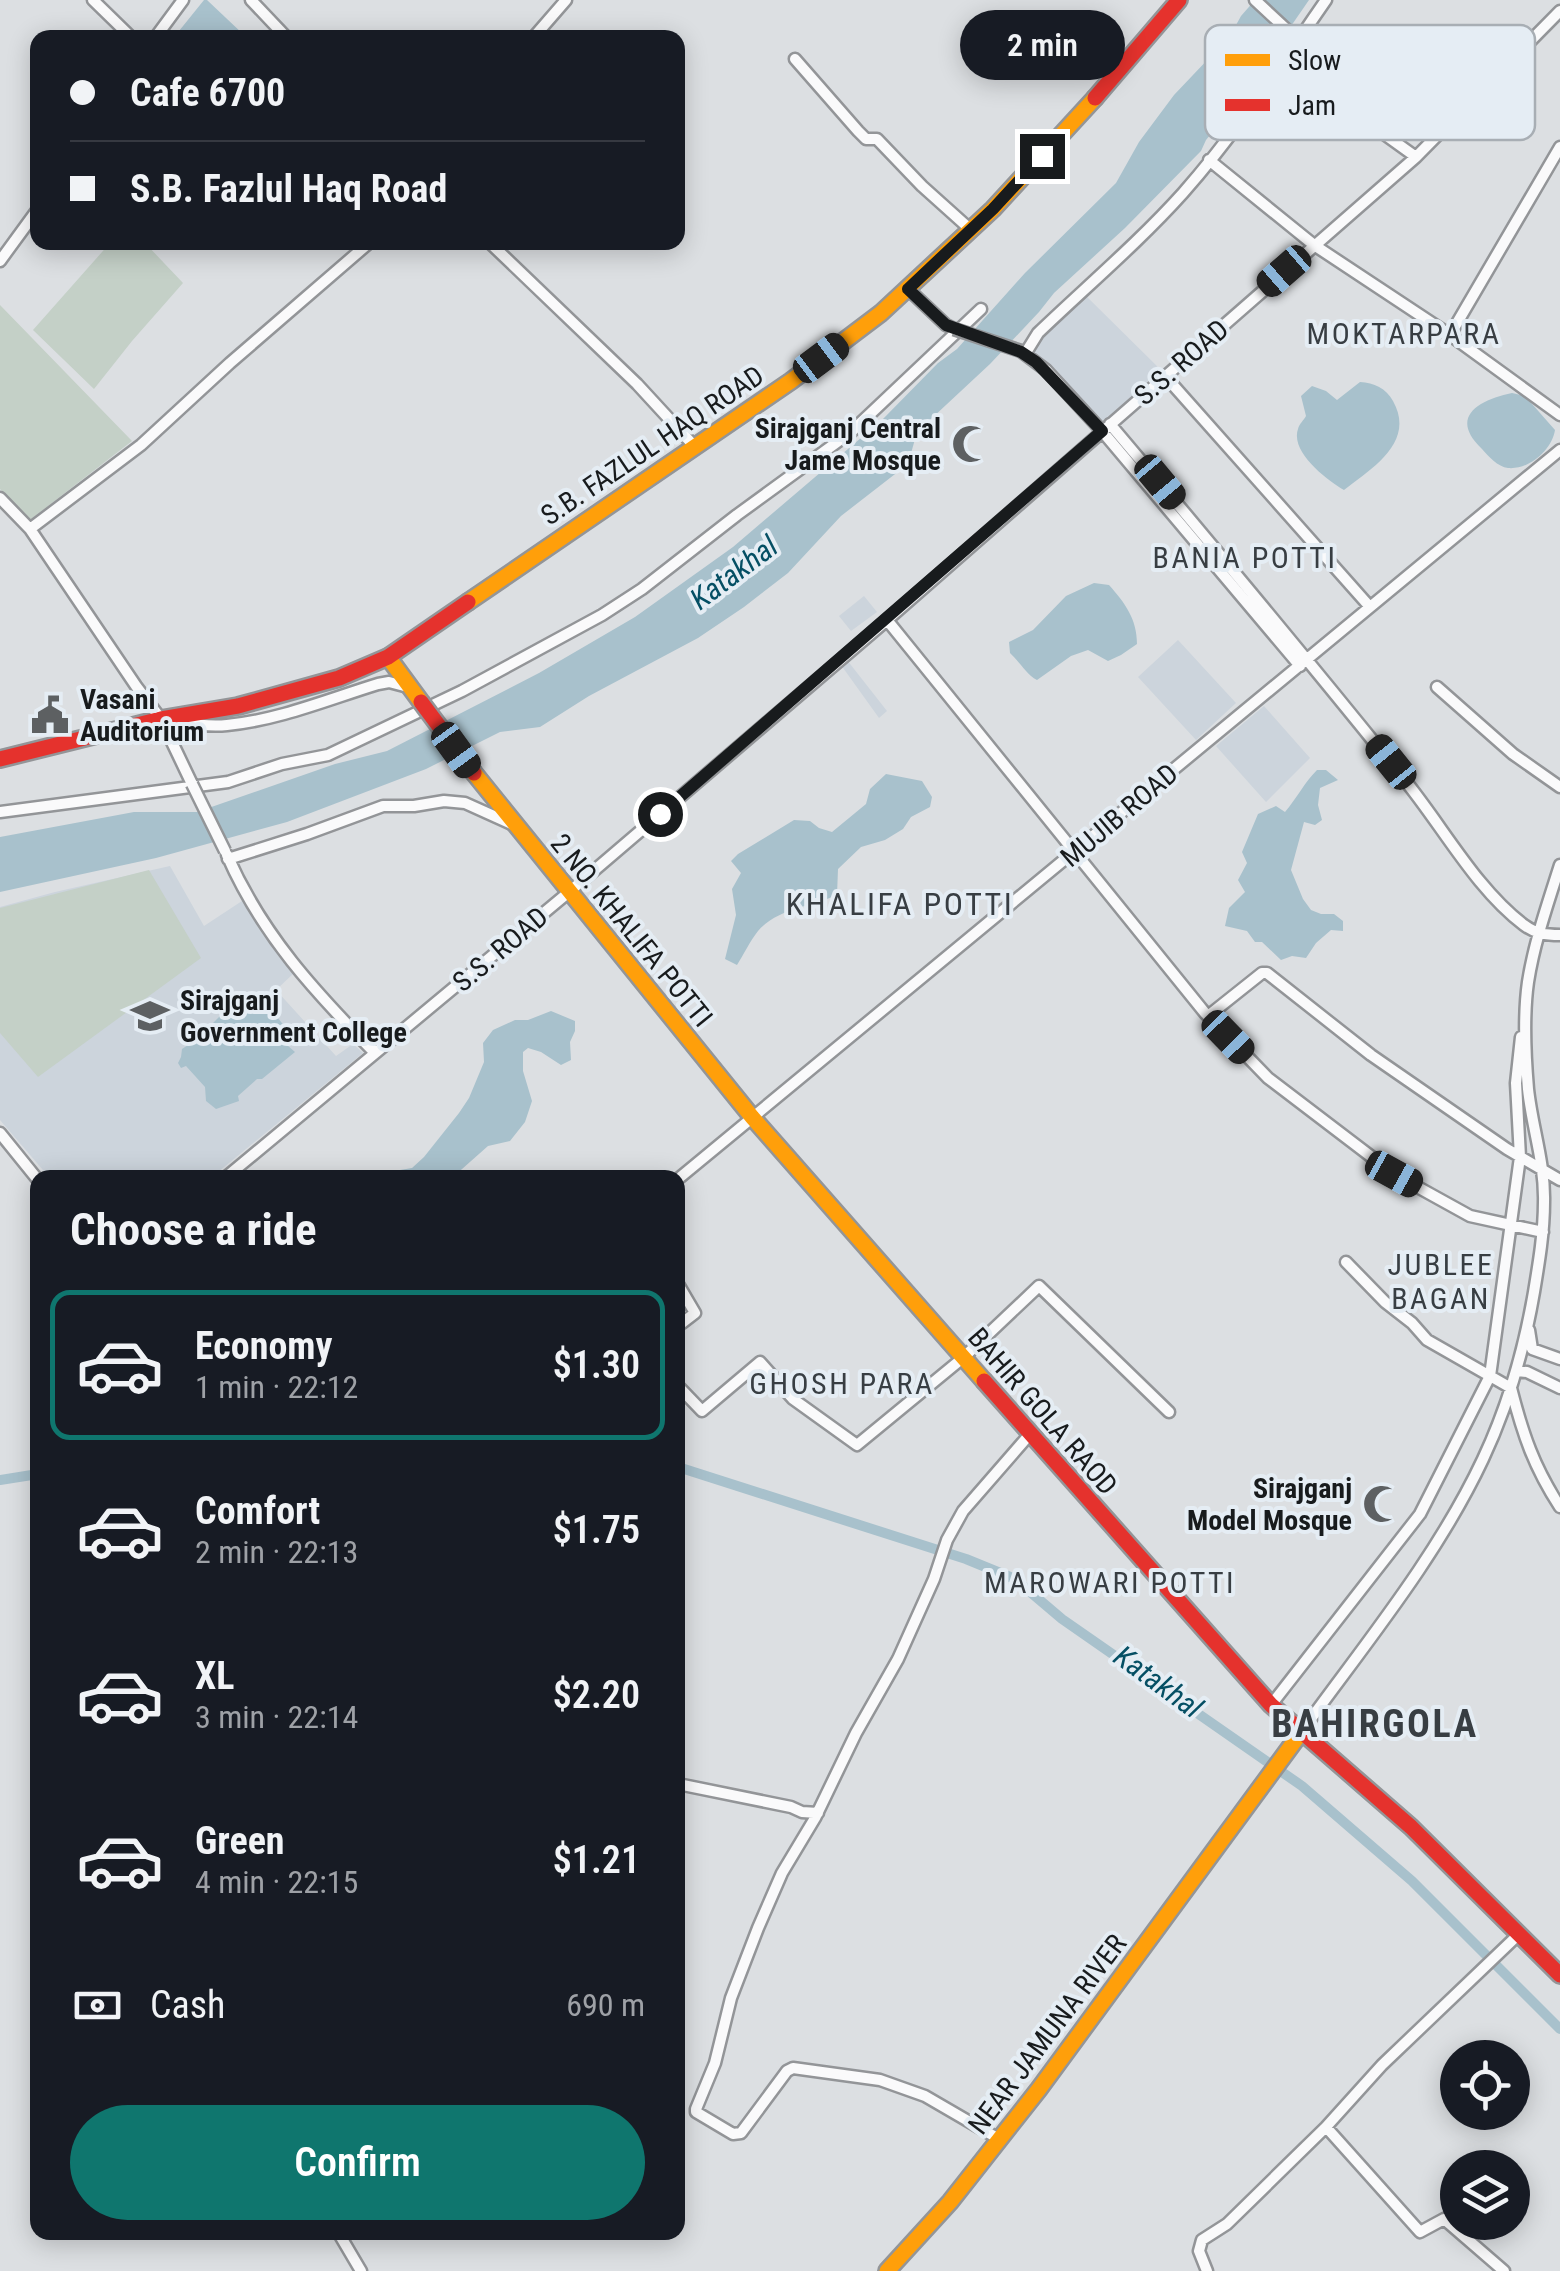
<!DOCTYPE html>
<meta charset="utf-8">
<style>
:root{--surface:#171b24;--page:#242831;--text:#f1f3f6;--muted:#9ea1a6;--line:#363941;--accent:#0f766e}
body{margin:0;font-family:"Roboto Condensed",sans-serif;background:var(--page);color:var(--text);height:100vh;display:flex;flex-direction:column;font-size:38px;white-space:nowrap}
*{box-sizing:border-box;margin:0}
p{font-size:32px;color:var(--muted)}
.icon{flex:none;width:55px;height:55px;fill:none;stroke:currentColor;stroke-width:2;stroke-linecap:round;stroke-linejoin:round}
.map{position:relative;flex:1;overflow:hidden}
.panel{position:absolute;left:30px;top:1170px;width:655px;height:1070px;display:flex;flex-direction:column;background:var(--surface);border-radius:20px;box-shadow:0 5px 25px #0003}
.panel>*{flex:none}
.hud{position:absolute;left:30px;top:30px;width:655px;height:220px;border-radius:20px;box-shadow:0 5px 25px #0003;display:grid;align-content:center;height:220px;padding:0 40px;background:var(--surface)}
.fabs{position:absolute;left:1440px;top:2040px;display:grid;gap:20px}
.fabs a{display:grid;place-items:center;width:90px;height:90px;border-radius:50%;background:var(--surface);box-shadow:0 5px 25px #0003;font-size:50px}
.end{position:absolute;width:45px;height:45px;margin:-22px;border:12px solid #181b1d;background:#fff;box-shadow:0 0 0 5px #fff}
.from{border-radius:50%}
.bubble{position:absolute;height:70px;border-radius:35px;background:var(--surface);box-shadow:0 5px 25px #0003;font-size:32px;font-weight:600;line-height:70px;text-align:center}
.car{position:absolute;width:30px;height:60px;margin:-30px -15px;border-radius:12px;box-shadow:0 0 8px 2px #0007;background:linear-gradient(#222 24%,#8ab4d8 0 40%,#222 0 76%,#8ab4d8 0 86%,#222 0)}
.hud b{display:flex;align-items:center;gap:35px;height:95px;font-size:38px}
.hud b+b{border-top:2px solid var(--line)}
.hud i{width:25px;height:25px;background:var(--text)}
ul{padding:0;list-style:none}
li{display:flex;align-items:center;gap:30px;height:150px;margin:0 20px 15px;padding:0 20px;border:5px solid transparent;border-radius:20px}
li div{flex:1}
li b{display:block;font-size:38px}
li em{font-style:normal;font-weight:600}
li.selected{border-color:var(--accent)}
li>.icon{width:90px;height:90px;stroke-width:1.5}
h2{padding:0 40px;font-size:45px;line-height:120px}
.pay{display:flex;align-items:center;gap:25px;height:110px;padding:0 40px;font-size:38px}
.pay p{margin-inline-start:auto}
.button{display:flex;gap:20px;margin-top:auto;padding:20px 40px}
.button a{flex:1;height:115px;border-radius:60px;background:var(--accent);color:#fff;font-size:40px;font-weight:600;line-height:115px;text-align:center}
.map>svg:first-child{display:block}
.built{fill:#ccd4dc}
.green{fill:#c4d0c7}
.water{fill:#a8c1cc}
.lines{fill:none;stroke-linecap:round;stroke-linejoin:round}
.canal{stroke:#a8c1cc;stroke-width:10}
.street-casing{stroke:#939598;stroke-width:15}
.slow-casing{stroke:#939598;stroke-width:20}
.jam-casing{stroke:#939598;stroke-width:20}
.street{stroke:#fafafb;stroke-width:10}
.slow{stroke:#ff9f0a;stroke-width:15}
.jam{stroke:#e5322d;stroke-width:15}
.street-bridge-casing{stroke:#939598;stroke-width:15;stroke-linecap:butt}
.jam-bridge-casing{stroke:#939598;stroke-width:20;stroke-linecap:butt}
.street-bridge{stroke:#fafafb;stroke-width:10}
.jam-bridge{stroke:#e5322d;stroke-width:15}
.route{stroke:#181b1d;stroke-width:12}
.labels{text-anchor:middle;stroke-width:8;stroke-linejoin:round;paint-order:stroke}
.street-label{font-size:28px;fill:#181b1d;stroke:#e5edf4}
.poi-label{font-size:28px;font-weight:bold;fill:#181b1d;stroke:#e5edf4;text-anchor:end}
.neighbourhood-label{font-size:30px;letter-spacing:2.5px;fill:#383e43;stroke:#e5edf4}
.water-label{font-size:30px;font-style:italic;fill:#054f64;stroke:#e5edf4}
.quarter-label{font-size:32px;letter-spacing:2.5px;fill:#383e43;stroke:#e5edf4}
.district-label{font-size:38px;font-weight:bold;letter-spacing:2.5px;fill:#383e43;stroke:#e5edf4}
.key{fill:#e5edf4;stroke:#a8aeb4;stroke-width:2.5}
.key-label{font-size:28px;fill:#181b1d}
</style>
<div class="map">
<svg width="1560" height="2271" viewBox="0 0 1560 2271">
<rect width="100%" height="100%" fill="#dcdfe2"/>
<path class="built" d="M 1080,290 L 1165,374 L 1098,430 L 1022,345 Z
M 864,596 L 877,612 L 851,631 L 839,616 Z
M 1178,640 L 1236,703 L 1196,740 L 1138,677 Z
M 847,660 L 887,711 L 879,718 L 841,665 Z
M 1264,706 L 1310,758 L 1266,802 L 1216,746 Z
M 170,866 L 204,926 L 245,899 L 261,928 L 294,973 L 276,990 L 336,1056 L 353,1044 L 363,1053 L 212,1177 L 49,1177 L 0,1120 L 0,907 L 55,892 Z"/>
<path class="green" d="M 110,243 L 145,243 L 183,283 L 132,341 L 94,389 L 33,330 Z
M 0,305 L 132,441 L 30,520 L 0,489 Z
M 149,870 L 201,958 L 38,1077 L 0,1033 L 0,908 Z"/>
<path class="water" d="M 204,0 L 207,0 L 244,35 L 242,37 L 185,37 L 179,31 Z
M 1255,0 L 1309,0 L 1244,94 L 1206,140 L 1201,151 L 1125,228 L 1054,293 L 1039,312 L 990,364 L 917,432 L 908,464 L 841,516 L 788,573 L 744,607 L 698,638 L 589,696 L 540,727 L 500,732 L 426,769 L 287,822 L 156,858 L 0,892 L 0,837 L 134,812 L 197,812 L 335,764 L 387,751 L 539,673 L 635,617 L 733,547 L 882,420 L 938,363 L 957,349 L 1025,273 L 1116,183 L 1139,142 L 1174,95 L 1230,36 L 1241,16 Z
M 1360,382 C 1374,383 1386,388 1393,401 C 1416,442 1372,468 1344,490 C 1327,480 1290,452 1298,429 C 1299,424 1304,420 1306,416 L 1301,396 L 1312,386 L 1326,391 L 1337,400 Z
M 1512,393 L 1525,396 L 1555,430 C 1552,450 1529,470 1508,468 C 1498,467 1488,456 1482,449 C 1448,417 1479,400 1512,393 Z
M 1094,583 L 1109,585 C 1125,603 1137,619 1137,644 L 1121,655 L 1108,661 L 1088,650 L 1071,656 L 1037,680 C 1026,674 1020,662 1010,653 L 1009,642 L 1033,630 L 1066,596 Z
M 1317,770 L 1326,770 L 1338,780 L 1320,788 L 1318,805 L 1322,820 L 1315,825 L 1304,822 L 1291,870 L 1303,899 L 1311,910 L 1321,914 L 1334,914 L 1343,921 L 1343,931 L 1331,930 L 1316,943 L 1306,958 L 1292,956 L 1281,960 L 1262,942 L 1255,942 L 1247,931 L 1225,926 L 1229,908 L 1245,892 L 1238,880 L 1247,863 L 1242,852 L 1258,814 L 1276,806 L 1285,812 C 1297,798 1304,783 1317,770 Z
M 886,774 L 922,781 L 932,797 L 930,807 L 911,817 L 903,829 L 885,840 L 861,847 L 838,869 L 837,895 C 811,907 778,908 758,931 C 750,941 744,954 737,965 L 725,959 L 736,915 L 732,889 L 741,873 L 731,861 L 738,854 L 794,820 L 810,821 L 819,828 L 832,832 L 866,804 L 870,789 Z
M 256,1001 L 277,1017 L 286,1028 L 287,1045 L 295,1052 L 262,1079 L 257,1079 L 238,1096 L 239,1101 L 216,1109 L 206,1101 L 205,1087 L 186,1066 L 181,1068 L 178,1063 L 181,1057 L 182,1049 L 197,1039 L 226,1010 Z
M 551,1011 L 575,1021 L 575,1031 L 570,1042 L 571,1060 L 561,1065 L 541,1052 L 528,1048 L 523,1052 L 523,1071 L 532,1101 L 525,1122 L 510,1141 L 488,1146 L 453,1177 L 384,1177 L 394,1171 L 412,1168 L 424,1157 L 459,1113 L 469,1098 L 484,1062 L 483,1043 L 493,1030 L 515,1020 L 528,1020 Z"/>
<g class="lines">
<path class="canal" d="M 678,1467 L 966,1559 L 1015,1579 L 1062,1619 L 1302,1786 L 1412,1881 L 1560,2029
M 0,1480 L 38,1474"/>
<g class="street-casing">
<path id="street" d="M 93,0 L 132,38
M 251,0 L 287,38
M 1255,0 L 1299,41 L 1339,89 L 1345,102 L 1352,111 L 1416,157
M 155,38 L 183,0
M 533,38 L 566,0
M 795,59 L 858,131 L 866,139 L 877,139 L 922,186 L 971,230
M 1209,160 L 1314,245 L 1450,335 L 1560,415
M 489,242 L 637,384 L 695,447
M 0,261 L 38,209
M 908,289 L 946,325 L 954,329
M 1450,335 L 1560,147
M 1022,352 L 1046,370 L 1102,431 L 1300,666
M 1025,354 L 1038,333 C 1086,287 1139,242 1183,193 C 1236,133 1281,65 1326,0
M 1165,376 L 1370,607
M 1110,424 C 1209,541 1307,659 1403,778 C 1442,825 1475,888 1524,925 C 1536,934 1546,935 1560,935
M 0,498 L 30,529 L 136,686 L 161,719 L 192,784
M 30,529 L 141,445 L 230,363 L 370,242
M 887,620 L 1205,1013 L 1268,1078 L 1394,1174 L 1470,1216 L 1543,1232
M 1437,687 L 1513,754 L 1560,787
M 172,722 C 190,724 208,727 227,725 C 279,720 329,699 378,684 L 389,682 L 408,687
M 0,812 L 228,782 L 282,764 L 328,755 L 462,691 L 602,615 L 642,589 L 737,515 L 851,432 L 981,309
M 227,855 C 262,935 315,992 375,1053
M 228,859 L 307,834 L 383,806 L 414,806 L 444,801 L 465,803 L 516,826
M 1208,1016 L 1262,973 L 1267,973 L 1371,1055 L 1507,1149 L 1560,1180
M 0,1133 L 38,1180
M 225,1178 L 569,892 L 887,620 L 1416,157 L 1560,11
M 678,1179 L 1560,450
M 1346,1262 L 1385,1302 L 1412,1323 L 1427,1340 L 1511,1388 C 1523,1435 1534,1467 1560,1507
M 678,1284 L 695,1313 L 682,1323
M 1529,1330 L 1532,1349 L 1560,1359
M 1517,1371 L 1527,1372 L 1560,1388
M 678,1386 L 702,1411 L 760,1362 L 793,1399 L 857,1445 L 964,1357 L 1039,1286 L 1169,1412
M 1271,1705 L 1420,1514 L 1490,1376 L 1520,1157 L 1516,1083 L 1521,1037
M 1302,1731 C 1365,1644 1437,1557 1483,1459 C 1508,1406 1524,1350 1534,1292 C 1539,1262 1544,1232 1544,1202 C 1545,1163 1532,1127 1528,1089 C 1525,1054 1523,1017 1528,982 C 1534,943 1548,903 1560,865
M 678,1784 L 791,1807 L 802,1812 L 818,1813
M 1326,2127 L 1420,2232 L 1444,2219 L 1504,2271
M 999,2139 L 925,2096 L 880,2080 L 793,2068 L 787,2071 L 741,2133 L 733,2134 L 696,2112 L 696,2109 L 715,2063 L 731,1998 L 758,1928 L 782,1873 L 815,1818 L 856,1733 L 898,1659 L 934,1579 L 947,1540 L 963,1511 L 1030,1434
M 338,2232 L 361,2271
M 1207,2271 L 1199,2251 L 1202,2240 L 1227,2224 L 1326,2127 L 1382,2065 L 1518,1935"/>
</g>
<g class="slow-casing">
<path id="slow" d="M 468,602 L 791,381 L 881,313 L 993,209 L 1095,98
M 388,657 L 421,702
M 474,773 L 752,1117 L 984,1381
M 887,2271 L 950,2202 L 1039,2089 L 1302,1731"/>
</g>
<g class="jam-casing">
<path id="jam" d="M 1095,98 L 1179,0
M 0,759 L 161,719 L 238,706 L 339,678 L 388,657 L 468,602
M 984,1381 L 1271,1705 L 1411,1827 L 1560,1975"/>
</g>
<use href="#street" class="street"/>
<use href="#slow" class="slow"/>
<use href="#jam" class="jam"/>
<g class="street-bridge-casing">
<path id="street-bridge" d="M 954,329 L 1021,351
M 192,784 L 225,851"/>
</g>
<g class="jam-bridge-casing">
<path id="jam-bridge" d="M 421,702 L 474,773"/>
</g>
<use href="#street-bridge" class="street-bridge"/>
<use href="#jam-bridge" class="jam-bridge"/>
</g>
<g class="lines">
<path class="route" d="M 660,814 L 1102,431 L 1036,362 L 1021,352 L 946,325 L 908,289 L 993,209 L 1042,156"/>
</g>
<defs>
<g id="mosque-bare" transform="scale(3)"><path d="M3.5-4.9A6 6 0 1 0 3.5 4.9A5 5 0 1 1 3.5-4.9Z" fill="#5d6062" stroke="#e5edf4" stroke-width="2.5" paint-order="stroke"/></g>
<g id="civic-bare" transform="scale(3)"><path d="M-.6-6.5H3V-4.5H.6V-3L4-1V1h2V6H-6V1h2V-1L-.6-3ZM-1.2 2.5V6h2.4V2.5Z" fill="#5d6062" stroke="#e5edf4" stroke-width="2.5" paint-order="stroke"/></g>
<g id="university-bare" transform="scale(3)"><path d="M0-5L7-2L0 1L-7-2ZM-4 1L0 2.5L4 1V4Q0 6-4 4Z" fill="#5d6062" stroke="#e5edf4" stroke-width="2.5" paint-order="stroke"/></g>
</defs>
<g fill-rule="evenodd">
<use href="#mosque-bare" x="971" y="444"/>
<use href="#civic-bare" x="50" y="715"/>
<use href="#university-bare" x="150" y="1016"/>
<use href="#mosque-bare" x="1382" y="1504"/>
</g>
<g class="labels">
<g class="street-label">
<text transform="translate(1181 362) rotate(-41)" y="10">S.S. ROAD</text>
<text transform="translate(652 445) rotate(-34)" y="10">S.B. FAZLUL HAQ ROAD</text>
<text transform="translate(1119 815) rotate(-40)" y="10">MUJIB ROAD</text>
<text transform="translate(632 930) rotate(51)" y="10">2 NO. KHALIFA POTTI</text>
<text transform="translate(500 949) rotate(-40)" y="10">S.S. ROAD</text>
<text transform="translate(1043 1411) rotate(49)" y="10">BAHIR GOLA RAOD</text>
<text transform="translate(1047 2034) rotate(-53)" y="10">NEAR JAMUNA RIVER</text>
</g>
<g class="poi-label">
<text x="941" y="438">Sirajganj Central<tspan x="941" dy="32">Jame Mosque</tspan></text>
<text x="80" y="709" text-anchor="start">Vasani<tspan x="80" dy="32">Auditorium</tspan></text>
<text x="180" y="1010" text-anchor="start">Sirajganj<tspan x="180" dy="32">Government College</tspan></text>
<text x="1352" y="1498">Sirajganj<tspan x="1352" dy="32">Model Mosque</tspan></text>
</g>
<g class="neighbourhood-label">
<text x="1404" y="344">MOKTARPARA</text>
<text x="1245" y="568">BANIA POTTI</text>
<text x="1441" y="1275">JUBLEE<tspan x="1441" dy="34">BAGAN</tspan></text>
<text x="842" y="1394">GHOSH PARA</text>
<text x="1110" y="1593">MAROWARI POTTI</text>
</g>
<g class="water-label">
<text transform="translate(734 573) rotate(-37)" y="10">Katakhal</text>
<text transform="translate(1158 1682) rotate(36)" y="10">Katakhal</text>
</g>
<g class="quarter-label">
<text x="900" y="915">KHALIFA POTTI</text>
</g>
<g class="district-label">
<text x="1375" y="1737">BAHIRGOLA</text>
</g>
</g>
<rect x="1205" y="25" width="330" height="115" rx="15" class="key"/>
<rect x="1225" y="54" width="45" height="12" fill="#ff9f0a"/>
<rect x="1225" y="99" width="45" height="12" fill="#e5322d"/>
<g class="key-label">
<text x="1288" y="70">Slow</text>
<text x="1288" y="115">Jam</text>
</g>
</svg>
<div class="fabs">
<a><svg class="icon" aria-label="locate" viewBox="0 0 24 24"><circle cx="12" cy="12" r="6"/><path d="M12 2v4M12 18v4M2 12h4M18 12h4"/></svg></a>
<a><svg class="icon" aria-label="layers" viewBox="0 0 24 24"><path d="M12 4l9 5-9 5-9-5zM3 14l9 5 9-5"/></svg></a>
</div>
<i class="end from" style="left:660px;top:814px"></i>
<i class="end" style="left:1042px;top:156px"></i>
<div class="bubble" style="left:960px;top:10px;width:165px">2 min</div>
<i class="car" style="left:1284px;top:271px;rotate:229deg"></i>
<i class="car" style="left:821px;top:358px;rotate:53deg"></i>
<i class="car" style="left:1160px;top:482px;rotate:140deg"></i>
<i class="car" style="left:456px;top:750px;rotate:144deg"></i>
<i class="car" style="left:1391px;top:762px;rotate:321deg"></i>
<i class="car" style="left:1228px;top:1037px;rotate:136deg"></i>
<i class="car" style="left:1394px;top:1174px;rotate:119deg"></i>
<div class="hud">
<b><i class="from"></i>Cafe 6700</b>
<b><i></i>S.B. Fazlul Haq Road</b>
</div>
<section class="panel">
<h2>Choose a ride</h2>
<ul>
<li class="selected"><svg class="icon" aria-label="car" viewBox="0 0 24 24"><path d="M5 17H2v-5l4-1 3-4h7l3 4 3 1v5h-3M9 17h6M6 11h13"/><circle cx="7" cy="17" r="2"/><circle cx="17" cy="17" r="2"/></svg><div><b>Economy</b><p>1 min · 22:12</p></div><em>$1.30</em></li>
<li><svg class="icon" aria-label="car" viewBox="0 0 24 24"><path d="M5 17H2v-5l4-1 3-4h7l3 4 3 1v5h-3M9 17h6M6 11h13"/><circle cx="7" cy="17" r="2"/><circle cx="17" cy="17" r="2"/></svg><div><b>Comfort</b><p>2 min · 22:13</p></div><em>$1.75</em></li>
<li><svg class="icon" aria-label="car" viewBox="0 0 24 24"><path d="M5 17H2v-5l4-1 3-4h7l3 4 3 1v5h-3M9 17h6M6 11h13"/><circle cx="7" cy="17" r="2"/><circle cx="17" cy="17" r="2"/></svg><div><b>XL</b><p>3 min · 22:14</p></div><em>$2.20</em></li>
<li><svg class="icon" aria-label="car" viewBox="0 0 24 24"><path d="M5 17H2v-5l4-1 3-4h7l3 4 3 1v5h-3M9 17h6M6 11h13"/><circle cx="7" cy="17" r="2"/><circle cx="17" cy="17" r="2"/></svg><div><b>Green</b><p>4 min · 22:15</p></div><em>$1.21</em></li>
</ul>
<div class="pay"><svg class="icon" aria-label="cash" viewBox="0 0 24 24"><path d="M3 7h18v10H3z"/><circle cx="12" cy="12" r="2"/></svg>Cash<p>690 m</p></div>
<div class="button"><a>Confirm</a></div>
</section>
</div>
